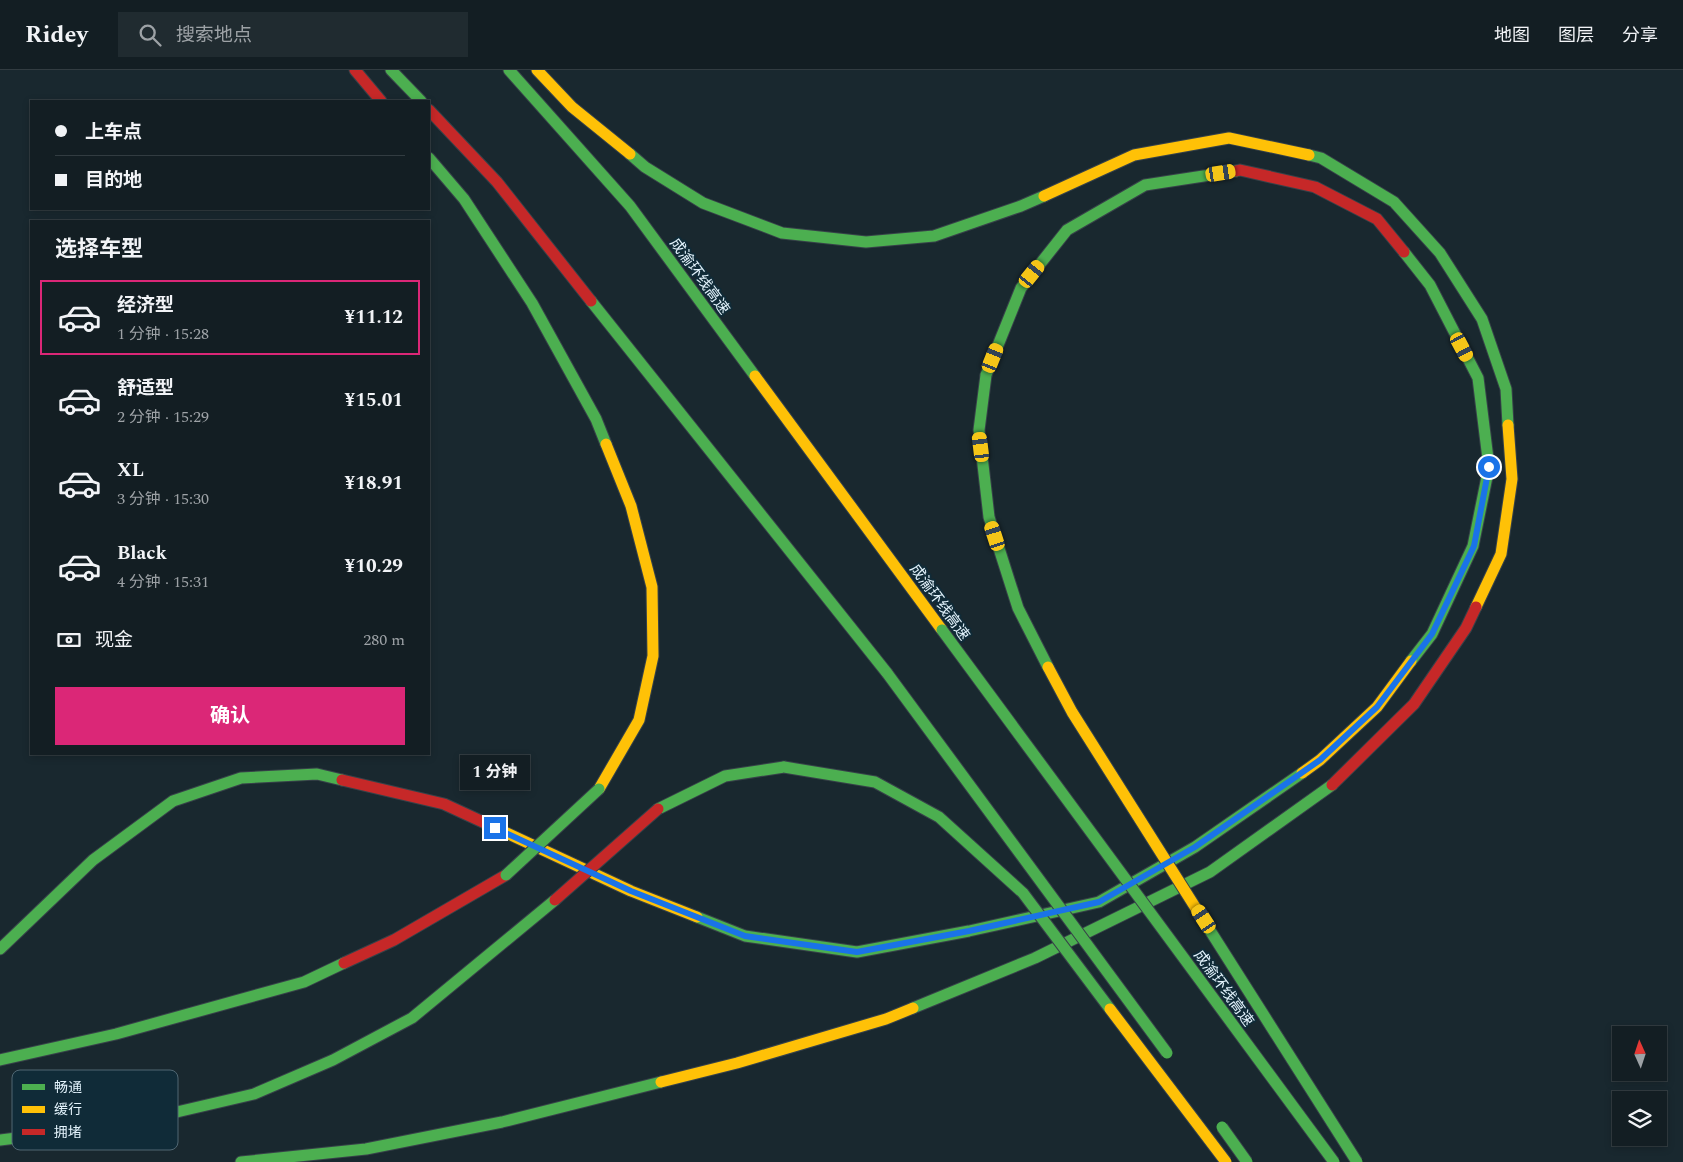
<!DOCTYPE html>
<html lang="zh">
<meta charset="utf-8">
<style>
:root{--surface:#131e23;--page:#202b30;--text:#f1f3f6;--muted:#9da2a6;--line:#323c41;--accent:#db2777}
body{margin:0;font-family:Spectral,"Noto Sans SC",serif;background:var(--page);color:var(--text);height:100vh;display:flex;flex-direction:column;font-size:19px;white-space:nowrap}
*{box-sizing:border-box;margin:0}
p{font-size:16px;color:var(--muted)}
.icon{flex:none;width:28px;height:28px;fill:none;stroke:currentColor;stroke-width:2;stroke-linecap:round;stroke-linejoin:round}
.map{position:relative;flex:1;overflow:hidden}
.panel{position:absolute;left:30px;top:150px;width:400px;height:535px;display:flex;flex-direction:column;background:var(--surface);border-radius:0px;box-shadow:0 2px 8px #0003,0 0 0 1px var(--line)}
.panel>*{flex:none}
.top-card{position:absolute;left:30px;top:30px;width:400px;height:110px;border-radius:0px;box-shadow:0 2px 8px #0003,0 0 0 1px var(--line);display:grid;align-content:center;height:110px;padding:0 25px;background:var(--surface)}
.needle{width:32px;rotate:357deg}
.tools{position:absolute;left:1612px;top:956px;display:grid;gap:10px}
.tools a{display:grid;place-items:center;width:55px;height:55px;border-radius:0px;background:var(--surface);box-shadow:0 2px 8px #0003,0 0 0 1px var(--line);font-size:25px}
.end{position:absolute;width:22px;height:22px;margin:-11px;border:6px solid #1a73e8;background:#fff;box-shadow:0 0 0 2px #fff}
.from{border-radius:50%}
.bubble{position:absolute;height:35px;border-radius:0px;background:var(--surface);box-shadow:0 2px 8px #0003,0 0 0 1px var(--line);font-size:16px;font-weight:700;line-height:35px;text-align:center}
.car{position:absolute;width:15px;height:30px;margin:-15px -8px;border-radius:6px;box-shadow:0 0 4px 1px #0007;background:linear-gradient(#f5c518 24%,#345 0 40%,#f5c518 0 76%,#345 0 86%,#f5c518 0)}
.top-card b{display:flex;align-items:center;gap:18px;height:48px;font-size:19px}
.top-card b+b{border-top:1px solid var(--line)}
.top-card i{width:12px;height:12px;background:var(--text)}
ul{padding:0;list-style:none}
li{display:flex;align-items:center;gap:15px;height:75px;margin:0 10px 8px;padding:0 15px;border:2px solid transparent;border-radius:0px}
li div{flex:1}
li b{display:block;font-size:19px}
li em{font-style:normal;font-weight:700}
li.on{border-color:var(--accent)}
li>.icon{width:45px;height:45px;stroke-width:1.5}
h2{padding:0 25px;font-size:22px;line-height:60px}
.pay{display:flex;align-items:center;gap:12px;height:55px;padding:0 25px;font-size:19px}
.pay p{margin-inline-start:auto}
.action{display:flex;gap:10px;margin-top:auto;padding:10px 25px}
.action a{flex:1;height:58px;border-radius:0px;background:var(--accent);color:#fff;font-size:20px;font-weight:700;line-height:58px;text-align:center}
header{display:flex;align-items:center;gap:30px;box-sizing:border-box;height:70px;padding:0 25px;background:var(--surface);border-bottom:1px solid var(--line)}
header strong{font-size:24px}
nav{display:flex;gap:28px;margin-inline-start:auto;font-size:18px}
.search{width:350px;height:45px;background:var(--page);display:flex;align-items:center;gap:12px;box-sizing:border-box;padding:0 18px;border-radius:0px;color:var(--muted);font-size:19px}
.map>svg:first-child{display:block}
.lines{fill:none;stroke-linecap:round;stroke-linejoin:round}
.fast-casing{stroke:#374249;stroke-width:13}
.slow-casing{stroke:#374249;stroke-width:13}
.jam-casing{stroke:#374249;stroke-width:13}
.fast{stroke:#4caf50;stroke-width:11}
.slow{stroke:#ffc107;stroke-width:11}
.jam{stroke:#c62828;stroke-width:11}
.fast-bridge-casing{stroke:#374249;stroke-width:13;stroke-linecap:butt}
.slow-bridge-casing{stroke:#374249;stroke-width:13;stroke-linecap:butt}
.jam-bridge-casing{stroke:#374249;stroke-width:13;stroke-linecap:butt}
.fast-bridge{stroke:#4caf50;stroke-width:11}
.slow-bridge{stroke:#ffc107;stroke-width:11}
.jam-bridge{stroke:#c62828;stroke-width:11}
.route{stroke:#1a73e8;stroke-width:6}
.labels{text-anchor:middle;stroke-width:4;stroke-linejoin:round;paint-order:stroke}
.street-label{font-size:15px;fill:#e4f4fd;stroke:#102b38}
.key{fill:#102b38;stroke:#506773;stroke-width:1}
.key-label{font-size:14px;fill:#e4f4fd}
</style>
<header>
<strong>Ridey</strong>
<div class="search"><svg class="icon" aria-label="search" viewBox="0 0 24 24"><circle cx="10" cy="10" r="6"/><path d="M15 15l6 6"/></svg>搜索地点</div>
<nav><a>地图</a><a>图层</a><a>分享</a></nav>
</header>
<div class="map">
<svg width="1683" height="1092" viewBox="0 0 1683 1092">
<rect width="100%" height="100%" fill="#19282f"/>
<g class="lines">
<g class="fast-casing">
<path id="fast" d="M 391,0 L 421,31
M 509,0 L 630,136 L 755,306
M 630,84 L 645,97 L 703,133 L 782,163 L 866,172 L 934,166 L 1021,136 L 1044,126
M 1309,85 L 1321,88 L 1394,132 L 1440,183 L 1482,249 L 1506,319 L 1508,355
M 429,88 L 464,129 L 532,233 L 596,349 L 606,374
M 1404,182 L 1430,215 L 1478,308 L 1489,397 L 1473,476 L 1432,564 L 1411,591
M 591,231 L 887,603
M 986,305 L 1021,218 L 1067,160 L 1145,115 L 1236,101
M 658,739 L 725,706 L 784,697
M 697,847 L 745,866 L 857,882 L 969,861 L 1099,832 L 1195,777 L 1302,703
M 0,879 L 93,790 L 173,731 L 241,708 L 317,704 L 342,710
M 913,938 L 1035,888 L 1210,802 L 1332,715
M 0,990 L 116,964 L 304,912 L 344,893
M 0,1070 L 121,1055 L 254,1024 L 333,990 L 412,948 L 555,830
M 241,1092 L 366,1079 L 502,1052 L 661,1012"/>
</g>
<g class="slow-casing">
<path id="slow" d="M 537,0 L 572,37 L 630,84
M 1044,126 L 1134,85 L 1229,68 L 1309,85
M 755,306 L 942,560
M 1476,537 L 1501,484 L 1512,409 L 1508,355
M 1302,703 L 1320,690 L 1377,637 L 1411,591
M 599,719 L 639,650 L 653,586 L 652,517 L 631,436 L 606,374
M 498,759 L 631,821 L 697,847
M 661,1012 L 737,993 L 886,949 L 913,938"/>
</g>
<g class="jam-casing">
<path id="jam" d="M 355,0 L 381,31
M 429,40 L 497,112 L 591,231
M 1236,101 L 1240,100 L 1315,117 L 1377,149 L 1404,182
M 342,710 L 444,734 L 498,759
M 1332,715 L 1414,634 L 1466,558 L 1476,537
M 344,893 L 394,870 L 506,805"/>
</g>
<use href="#fast" class="fast"/>
<use href="#slow" class="slow"/>
<use href="#jam" class="jam"/>
<g class="fast-bridge-casing">
<path id="fast-bridge" d="M 986,305 L 979,360 L 989,447 L 1018,538 L 1048,597
M 942,560 L 1334,1092
M 887,603 L 1167,983
M 784,697 L 875,712 L 939,747 L 1023,823 L 1110,939
M 506,805 L 599,719
M 1197,840 L 1357,1092
M 1222,1057 L 1247,1092"/>
</g>
<g class="slow-bridge-casing">
<path id="slow-bridge" d="M 1048,597 L 1072,642 L 1197,840
M 1110,939 L 1226,1092"/>
</g>
<g class="jam-bridge-casing">
<path id="jam-bridge" d="M 555,830 L 658,739"/>
</g>
<use href="#fast-bridge" class="fast-bridge"/>
<use href="#slow-bridge" class="slow-bridge"/>
<use href="#jam-bridge" class="jam-bridge"/>
</g>
<g class="lines">
<path class="route" d="M 495,758 L 631,821 L 745,866 L 857,882 L 969,861 L 1099,832 L 1195,777 L 1320,690 L 1377,637 L 1432,564 L 1474,476 L 1489,397"/>
</g>
<g class="labels">
<g class="street-label">
<text transform="translate(700 206) rotate(54)" y="5">成渝环线高速</text>
<text transform="translate(940 532) rotate(54)" y="5">成渝环线高速</text>
<text transform="translate(1224 918) rotate(54)" y="5">成渝环线高速</text>
</g>
</g>
<rect x="12" y="1000" width="166" height="80" rx="8" class="key"/>
<rect x="22" y="1014" width="23" height="6" fill="#4caf50"/>
<rect x="22" y="1036" width="23" height="7" fill="#ffc107"/>
<rect x="22" y="1059" width="23" height="6" fill="#c62828"/>
<g class="key-label">
<text x="54" y="1022">畅通</text>
<text x="54" y="1044">缓行</text>
<text x="54" y="1067">拥堵</text>
</g>
</svg>
<div class="tools">
<a><svg class="needle" viewBox="-14 -14 28 28"><path d="M0-13l5 13h-10z" fill="#e53935"/><path d="M0 13l5-13h-10z" fill="#9da2a6"/></svg></a>
<a><svg class="icon" aria-label="layers" viewBox="0 0 24 24"><path d="M12 4l9 5-9 5-9-5zM3 14l9 5 9-5"/></svg></a>
</div>
<i class="end from" style="left:1489px;top:397px"></i>
<i class="end" style="left:495px;top:758px"></i>
<div class="bubble" style="left:460px;top:685px;width:70px">1 分钟</div>
<i class="car" style="left:1221px;top:103px;rotate:81deg"></i>
<i class="car" style="left:1032px;top:204px;rotate:39deg"></i>
<i class="car" style="left:1462px;top:277px;rotate:152deg"></i>
<i class="car" style="left:993px;top:288px;rotate:22deg"></i>
<i class="car" style="left:981px;top:377px;rotate:353deg"></i>
<i class="car" style="left:995px;top:466px;rotate:342deg"></i>
<i class="car" style="left:1204px;top:849px;rotate:327deg"></i>
<div class="top-card">
<b><i class="from"></i>上车点</b>
<b><i></i>目的地</b>
</div>
<section class="panel">
<h2>选择车型</h2>
<ul>
<li class="on"><svg class="icon" aria-label="car" viewBox="0 0 24 24"><path d="M5 17H2v-5l4-1 3-4h7l3 4 3 1v5h-3M9 17h6M6 11h13"/><circle cx="7" cy="17" r="2"/><circle cx="17" cy="17" r="2"/></svg><div><b>经济型</b><p>1 分钟 · 15:28</p></div><em>¥11.12</em></li>
<li><svg class="icon" aria-label="car" viewBox="0 0 24 24"><path d="M5 17H2v-5l4-1 3-4h7l3 4 3 1v5h-3M9 17h6M6 11h13"/><circle cx="7" cy="17" r="2"/><circle cx="17" cy="17" r="2"/></svg><div><b>舒适型</b><p>2 分钟 · 15:29</p></div><em>¥15.01</em></li>
<li><svg class="icon" aria-label="car" viewBox="0 0 24 24"><path d="M5 17H2v-5l4-1 3-4h7l3 4 3 1v5h-3M9 17h6M6 11h13"/><circle cx="7" cy="17" r="2"/><circle cx="17" cy="17" r="2"/></svg><div><b>XL</b><p>3 分钟 · 15:30</p></div><em>¥18.91</em></li>
<li><svg class="icon" aria-label="car" viewBox="0 0 24 24"><path d="M5 17H2v-5l4-1 3-4h7l3 4 3 1v5h-3M9 17h6M6 11h13"/><circle cx="7" cy="17" r="2"/><circle cx="17" cy="17" r="2"/></svg><div><b>Black</b><p>4 分钟 · 15:31</p></div><em>¥10.29</em></li>
</ul>
<div class="pay"><svg class="icon" aria-label="cash" viewBox="0 0 24 24"><path d="M3 7h18v10H3z"/><circle cx="12" cy="12" r="2"/></svg>现金<p>280 m</p></div>
<div class="action"><a>确认</a></div>
</section>
</div>
